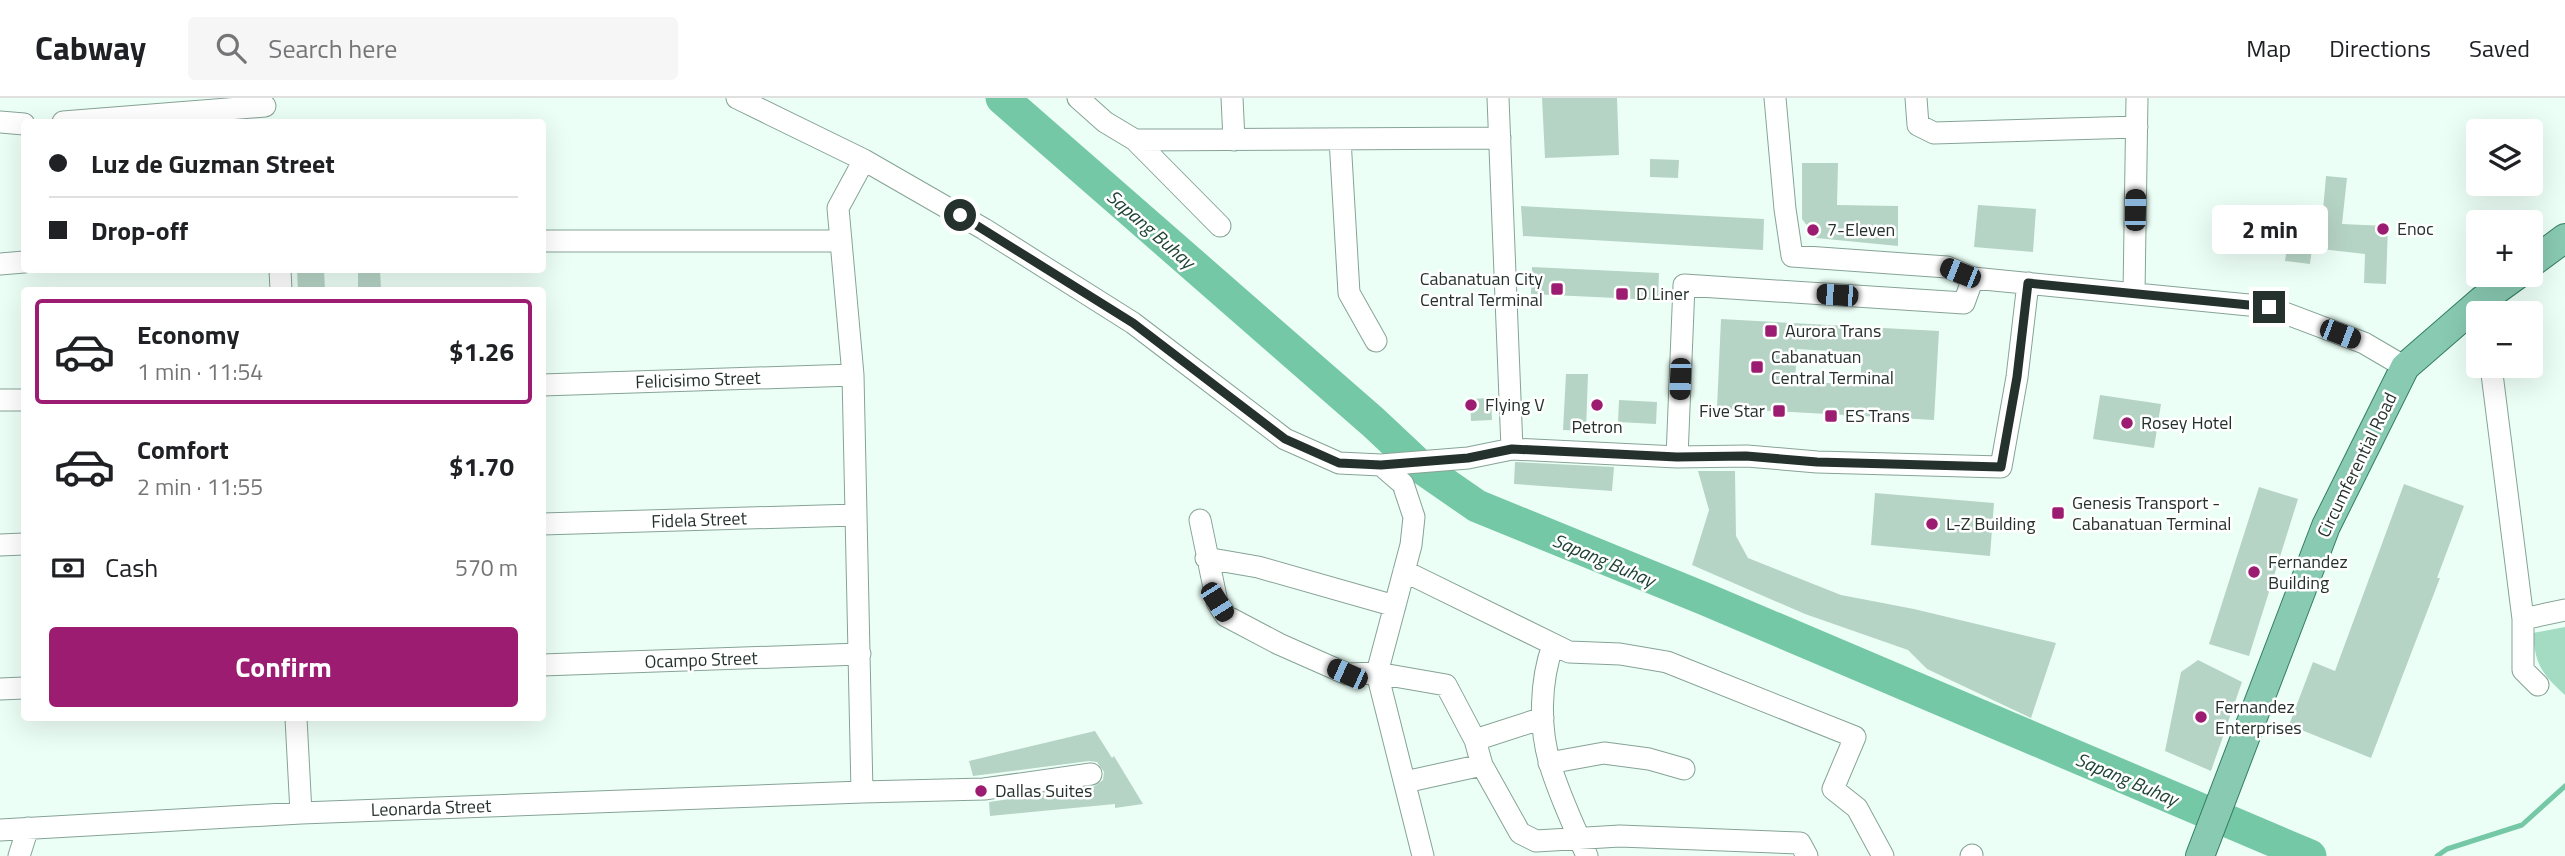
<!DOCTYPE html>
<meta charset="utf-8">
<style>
:root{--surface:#fff;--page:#f6f6f6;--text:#202124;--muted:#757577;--line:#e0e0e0;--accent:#9c1c71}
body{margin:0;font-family:"Titillium Web",sans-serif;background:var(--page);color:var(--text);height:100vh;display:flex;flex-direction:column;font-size:26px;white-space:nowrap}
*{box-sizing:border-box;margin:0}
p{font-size:23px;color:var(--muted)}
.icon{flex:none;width:38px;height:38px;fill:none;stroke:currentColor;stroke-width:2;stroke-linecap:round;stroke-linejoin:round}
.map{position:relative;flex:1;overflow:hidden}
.sheet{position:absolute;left:21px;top:189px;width:525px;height:434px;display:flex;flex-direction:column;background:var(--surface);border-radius:7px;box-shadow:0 7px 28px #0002}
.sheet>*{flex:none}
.top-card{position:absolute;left:21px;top:21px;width:525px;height:154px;border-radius:7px;box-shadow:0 7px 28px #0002;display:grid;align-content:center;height:154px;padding:0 28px;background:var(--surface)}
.tools{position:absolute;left:2466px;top:21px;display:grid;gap:14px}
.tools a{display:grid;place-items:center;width:77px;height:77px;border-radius:7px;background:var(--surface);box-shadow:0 7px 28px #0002;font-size:35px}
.end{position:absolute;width:32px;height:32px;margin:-16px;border:9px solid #25312c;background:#fff;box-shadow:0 0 0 4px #fff}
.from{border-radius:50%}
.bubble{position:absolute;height:49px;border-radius:7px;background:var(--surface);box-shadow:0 7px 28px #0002;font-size:23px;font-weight:700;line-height:49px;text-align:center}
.car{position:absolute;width:21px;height:42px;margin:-21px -10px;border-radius:9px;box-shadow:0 0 5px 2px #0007;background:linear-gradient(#222 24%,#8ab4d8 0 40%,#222 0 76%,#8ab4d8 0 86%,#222 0)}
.top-card b{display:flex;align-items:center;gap:24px;height:66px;font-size:26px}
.top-card b+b{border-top:2px solid var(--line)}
.top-card i{width:18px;height:18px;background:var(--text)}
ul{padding:12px 0 0;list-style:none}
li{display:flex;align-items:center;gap:21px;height:105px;margin:0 14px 10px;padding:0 14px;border:4px solid transparent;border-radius:7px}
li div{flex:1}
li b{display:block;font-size:26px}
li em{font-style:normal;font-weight:700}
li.on{border-color:var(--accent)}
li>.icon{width:63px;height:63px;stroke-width:1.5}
.pay{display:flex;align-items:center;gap:18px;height:77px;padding:0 28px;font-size:26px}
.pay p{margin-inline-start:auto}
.action{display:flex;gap:14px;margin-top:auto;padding:14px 28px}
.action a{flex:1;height:80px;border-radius:7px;background:var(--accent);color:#fff;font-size:28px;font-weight:700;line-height:80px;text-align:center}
header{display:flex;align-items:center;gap:42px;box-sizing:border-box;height:98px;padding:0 35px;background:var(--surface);border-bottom:2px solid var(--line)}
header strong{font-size:33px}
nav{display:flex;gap:38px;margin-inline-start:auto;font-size:24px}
.search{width:490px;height:63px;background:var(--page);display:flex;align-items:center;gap:18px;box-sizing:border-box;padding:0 24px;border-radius:7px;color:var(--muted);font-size:26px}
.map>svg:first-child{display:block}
.grass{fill:#a3dbc3}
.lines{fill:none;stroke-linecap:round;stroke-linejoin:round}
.stream{stroke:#75c8a6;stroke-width:5}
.river{stroke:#75c8a6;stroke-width:33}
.building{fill:#b6d4c6;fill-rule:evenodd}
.minor-casing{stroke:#86a396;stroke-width:23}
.major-casing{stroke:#337d63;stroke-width:30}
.minor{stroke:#fff;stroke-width:21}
.major{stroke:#89cab3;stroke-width:28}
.route{stroke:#25312c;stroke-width:9}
.poi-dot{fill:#9c1c71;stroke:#fff;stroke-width:2.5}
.labels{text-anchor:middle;stroke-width:5;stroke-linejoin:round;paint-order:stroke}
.poi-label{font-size:18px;fill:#25312c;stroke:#fff;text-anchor:start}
.street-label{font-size:18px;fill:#25312c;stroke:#fff}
.water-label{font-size:19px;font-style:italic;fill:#1d4234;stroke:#fff}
</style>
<header>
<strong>Cabway</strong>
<div class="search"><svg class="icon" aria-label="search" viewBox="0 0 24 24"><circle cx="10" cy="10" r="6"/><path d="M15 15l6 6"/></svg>Search here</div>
<nav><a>Map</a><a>Directions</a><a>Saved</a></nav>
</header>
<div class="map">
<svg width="2565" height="758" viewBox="0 0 2565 758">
<rect width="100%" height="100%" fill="#ecfff6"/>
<path class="grass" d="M 2565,529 L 2565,597 C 2542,576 2535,567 2533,535 Z"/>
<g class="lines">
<path class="stream" d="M 2437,758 L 2447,751 L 2522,727 L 2565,688"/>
<path class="river" d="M 1002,0 L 1373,324 L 1422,370 L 1477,408 L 1705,501 L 2310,758"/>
</g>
<path class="building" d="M 1542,0 L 1617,0 L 1619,57 L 1545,60 Z
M 1650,61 L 1679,62 L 1678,80 L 1650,79 Z
M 1802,65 L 1838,65 L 1837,107 L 1898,108 L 1898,148 L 1816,140 L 1802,121 Z
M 2326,78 L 2347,80 L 2342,126 L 2388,128 L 2386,186 L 2364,185 L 2365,156 L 2312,150 L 2310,166 L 2285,163 L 2292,118 L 2322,123 Z
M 1978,107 L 2036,111 L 2033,154 L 1974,149 Z
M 1521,108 L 1764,121 L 1763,152 L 1523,138 Z
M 1532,169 L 1659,175 L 1658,202 L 1531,196 Z
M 297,172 L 324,172 L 325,192 L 298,192 Z
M 358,172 L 380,172 L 381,192 L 358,192 Z
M 1721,221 L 1939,233 L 1934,322 L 1717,310 ZM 1797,251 L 1862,255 L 1860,287 L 1795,283 Z
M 1566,276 L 1588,276 L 1586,333 L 1563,332 Z
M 2100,297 L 2161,306 L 2154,350 L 2093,341 Z
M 1491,300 L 1492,322 L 1471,323 L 1470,301 Z
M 1619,302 L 1657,304 L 1656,326 L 1618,324 Z
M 1515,364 L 1614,369 L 1612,393 L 1514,386 Z
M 1698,373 L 1735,373 L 1736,438 L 1748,460 L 1841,497 L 1914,511 L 2056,545 L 2031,620 L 1927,571 L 1908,552 L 1805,516 L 1692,467 L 1709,412 Z
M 2404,386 L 2464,408 L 2437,480 L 2440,480 L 2371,660 L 2289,627 L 2313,564 L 2335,573 Z
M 2259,389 L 2298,401 L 2249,558 L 2209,546 Z
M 1875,395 L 1994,405 L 1990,458 L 1871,447 Z
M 2198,562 L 2242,584 L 2211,673 L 2165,653 L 2181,574 Z
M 1095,633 L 1112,660 L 1114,658 L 1143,706 L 1115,710 L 1115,706 L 990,718 L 989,704 L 1093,689 L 1103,682 L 1104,674 L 1097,664 L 1089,663 L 973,678 L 969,663 Z"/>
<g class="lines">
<g class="minor-casing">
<path id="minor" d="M 737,0 L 864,62 L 984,131 L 1133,225 L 1285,341 L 1339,365 L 1381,367 L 1468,360 L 1512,351 L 1677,359 L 1747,358 L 1817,364 L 2001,369 L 2017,279 L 2028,185
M 1078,0 L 1105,24 L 1135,42 L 1500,40
M 1232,0 L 1234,42
M 1498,0 L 1512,351
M 1775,0 L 1785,111 L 1792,158 L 1947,169 L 1973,180
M 1916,0 L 1918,27 L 1934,35 L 2137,29
M 0,24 L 24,26
M 63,24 L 265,8
M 1340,41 L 1349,195 L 1376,243
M 1135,42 L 1220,128
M 542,143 L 841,143
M 0,166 L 24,164
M 280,172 L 281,192
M 2134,195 L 2137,0
M 2491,268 L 2523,521 L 2523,572 L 2538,587
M 542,287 L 853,277
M 0,302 L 24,302
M 1677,359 L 1684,187 L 1964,205 L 1973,180 L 2269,209 L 2364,245 L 2405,269
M 1381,367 L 1403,386 L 1414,419 L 1411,447 L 1377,575 L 1423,758
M 1200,422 L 1217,504 L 1226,518 L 1279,546 L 1347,576 L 1377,575 L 1446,587 L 1475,642 L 1482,667 L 1520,735 L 1536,743 L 1620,738 L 1800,745 L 1807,758
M 542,426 L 855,417
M 0,447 L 24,446
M 1206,460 L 1258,469 L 1395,508
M 1404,473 L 1569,554 L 1620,556 L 1667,564 L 1855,639 L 1833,691 L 1857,710 L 1883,758
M 2523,521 L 2565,512
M 1553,547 C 1540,583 1539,629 1550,666 C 1559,697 1574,728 1587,758
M 542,567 L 860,556
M 0,591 L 24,590
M 296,620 L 301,715
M 1475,642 L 1543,620
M 1549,665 L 1604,655 L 1649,661 L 1684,671
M 1405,684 L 1482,667
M 862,694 L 853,277 L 838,110 L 864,62
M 0,732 L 301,715 L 862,694 L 984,691 L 1091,676
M 19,758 L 28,730
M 1971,758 L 1972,757"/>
</g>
<g class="major-casing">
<path id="major" d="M 2530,166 L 2565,140
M 2200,758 L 2326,428 L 2405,269 L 2481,203 L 2517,177"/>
</g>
<use href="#minor" class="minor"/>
<use href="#major" class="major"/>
</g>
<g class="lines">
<path class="route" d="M 960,117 L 1133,225 L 1285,341 L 1339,365 L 1381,367 L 1468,360 L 1512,351 L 1677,359 L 1746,358 L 1817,364 L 2001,369 L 2017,279 L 2028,185 L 2269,209"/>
</g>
<g class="poi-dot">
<circle cx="2383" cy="131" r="7"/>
<circle cx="1813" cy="132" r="7"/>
<rect x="1550" y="184" width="14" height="14" rx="3.5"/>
<rect x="1615" y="189" width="14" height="14" rx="3.5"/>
<rect x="1764" y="226" width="14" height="14" rx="3.5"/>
<rect x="1750" y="262" width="14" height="14" rx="3.5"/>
<circle cx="1471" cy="307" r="7"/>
<circle cx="1597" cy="307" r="7"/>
<rect x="1772" y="306" width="14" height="14" rx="3.5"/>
<rect x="1824" y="311" width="14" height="14" rx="3.5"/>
<circle cx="2127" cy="325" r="7"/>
<rect x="2051" y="408" width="14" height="14" rx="3.5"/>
<circle cx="1932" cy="426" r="7"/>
<circle cx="2254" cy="474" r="7"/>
<circle cx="2201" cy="619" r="7"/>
<circle cx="981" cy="693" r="7"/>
</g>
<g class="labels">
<g class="poi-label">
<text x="2397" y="137">Enoc</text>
<text x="1827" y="138">7-Eleven</text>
<text x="1543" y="187" text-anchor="end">Cabanatuan City<tspan x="1543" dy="21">Central Terminal</tspan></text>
<text x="1636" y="202">D Liner</text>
<text x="1785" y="239">Aurora Trans</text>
<text x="1771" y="265">Cabanatuan<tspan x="1771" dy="21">Central Terminal</tspan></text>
<text x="1485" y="313">Flying V</text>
<text x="1765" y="319" text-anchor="end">Five Star</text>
<text x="1845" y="324">ES Trans</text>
<text x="2141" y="331">Rosey Hotel</text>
<text x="1597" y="335" text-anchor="middle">Petron</text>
<text x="2072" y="411">Genesis Transport -<tspan x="2072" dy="21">Cabanatuan Terminal</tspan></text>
<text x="1946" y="432">L-Z Building</text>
<text x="2268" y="470">Fernandez<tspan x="2268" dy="21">Building</tspan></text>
<text x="2215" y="615">Fernandez<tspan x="2215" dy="21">Enterprises</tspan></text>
<text x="995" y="699">Dallas Suites</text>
</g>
<g class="street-label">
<text transform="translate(698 282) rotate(-2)" y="6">Felicisimo Street</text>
<text transform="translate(2357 367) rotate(-64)" y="6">Circumferential Road</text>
<text transform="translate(699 422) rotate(-2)" y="6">Fidela Street</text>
<text transform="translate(701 562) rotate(-2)" y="6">Ocampo Street</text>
<text transform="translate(431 710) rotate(-2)" y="6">Leonarda Street</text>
</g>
<g class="water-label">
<text transform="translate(1151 131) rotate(41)" y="7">Sapang Buhay</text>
<text transform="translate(1604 462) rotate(23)" y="7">Sapang Buhay</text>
<text transform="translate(2127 681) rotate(23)" y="7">Sapang Buhay</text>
</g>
</g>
</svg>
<div class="tools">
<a><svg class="icon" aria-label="layers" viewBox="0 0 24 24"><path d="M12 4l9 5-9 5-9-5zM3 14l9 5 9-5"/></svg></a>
<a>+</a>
<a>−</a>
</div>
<i class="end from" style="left:960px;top:117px"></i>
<i class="end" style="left:2269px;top:209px"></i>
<div class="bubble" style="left:2212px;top:107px;width:116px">2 min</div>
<i class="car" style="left:2135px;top:112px;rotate:1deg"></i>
<i class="car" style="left:1960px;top:175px;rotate:292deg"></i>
<i class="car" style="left:1837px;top:197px;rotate:274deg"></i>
<i class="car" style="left:2340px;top:236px;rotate:111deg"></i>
<i class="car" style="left:1680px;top:281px;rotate:182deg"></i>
<i class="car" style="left:1217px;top:504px;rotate:148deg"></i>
<i class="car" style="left:1347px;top:576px;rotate:294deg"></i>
<div class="top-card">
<b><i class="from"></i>Luz de Guzman Street</b>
<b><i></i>Drop-off</b>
</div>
<section class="sheet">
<ul>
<li class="on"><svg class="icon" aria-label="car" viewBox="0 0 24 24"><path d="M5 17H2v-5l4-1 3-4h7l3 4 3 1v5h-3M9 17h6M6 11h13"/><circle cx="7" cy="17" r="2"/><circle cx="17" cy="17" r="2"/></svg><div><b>Economy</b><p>1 min · 11:54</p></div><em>$1.26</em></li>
<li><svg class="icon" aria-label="car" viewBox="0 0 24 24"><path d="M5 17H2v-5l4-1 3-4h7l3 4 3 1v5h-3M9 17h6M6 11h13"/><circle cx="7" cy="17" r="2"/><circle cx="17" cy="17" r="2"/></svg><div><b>Comfort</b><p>2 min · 11:55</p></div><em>$1.70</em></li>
</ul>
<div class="pay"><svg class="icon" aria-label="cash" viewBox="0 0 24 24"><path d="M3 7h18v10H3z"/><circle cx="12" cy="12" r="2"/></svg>Cash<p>570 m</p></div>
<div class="action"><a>Confirm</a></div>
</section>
</div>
